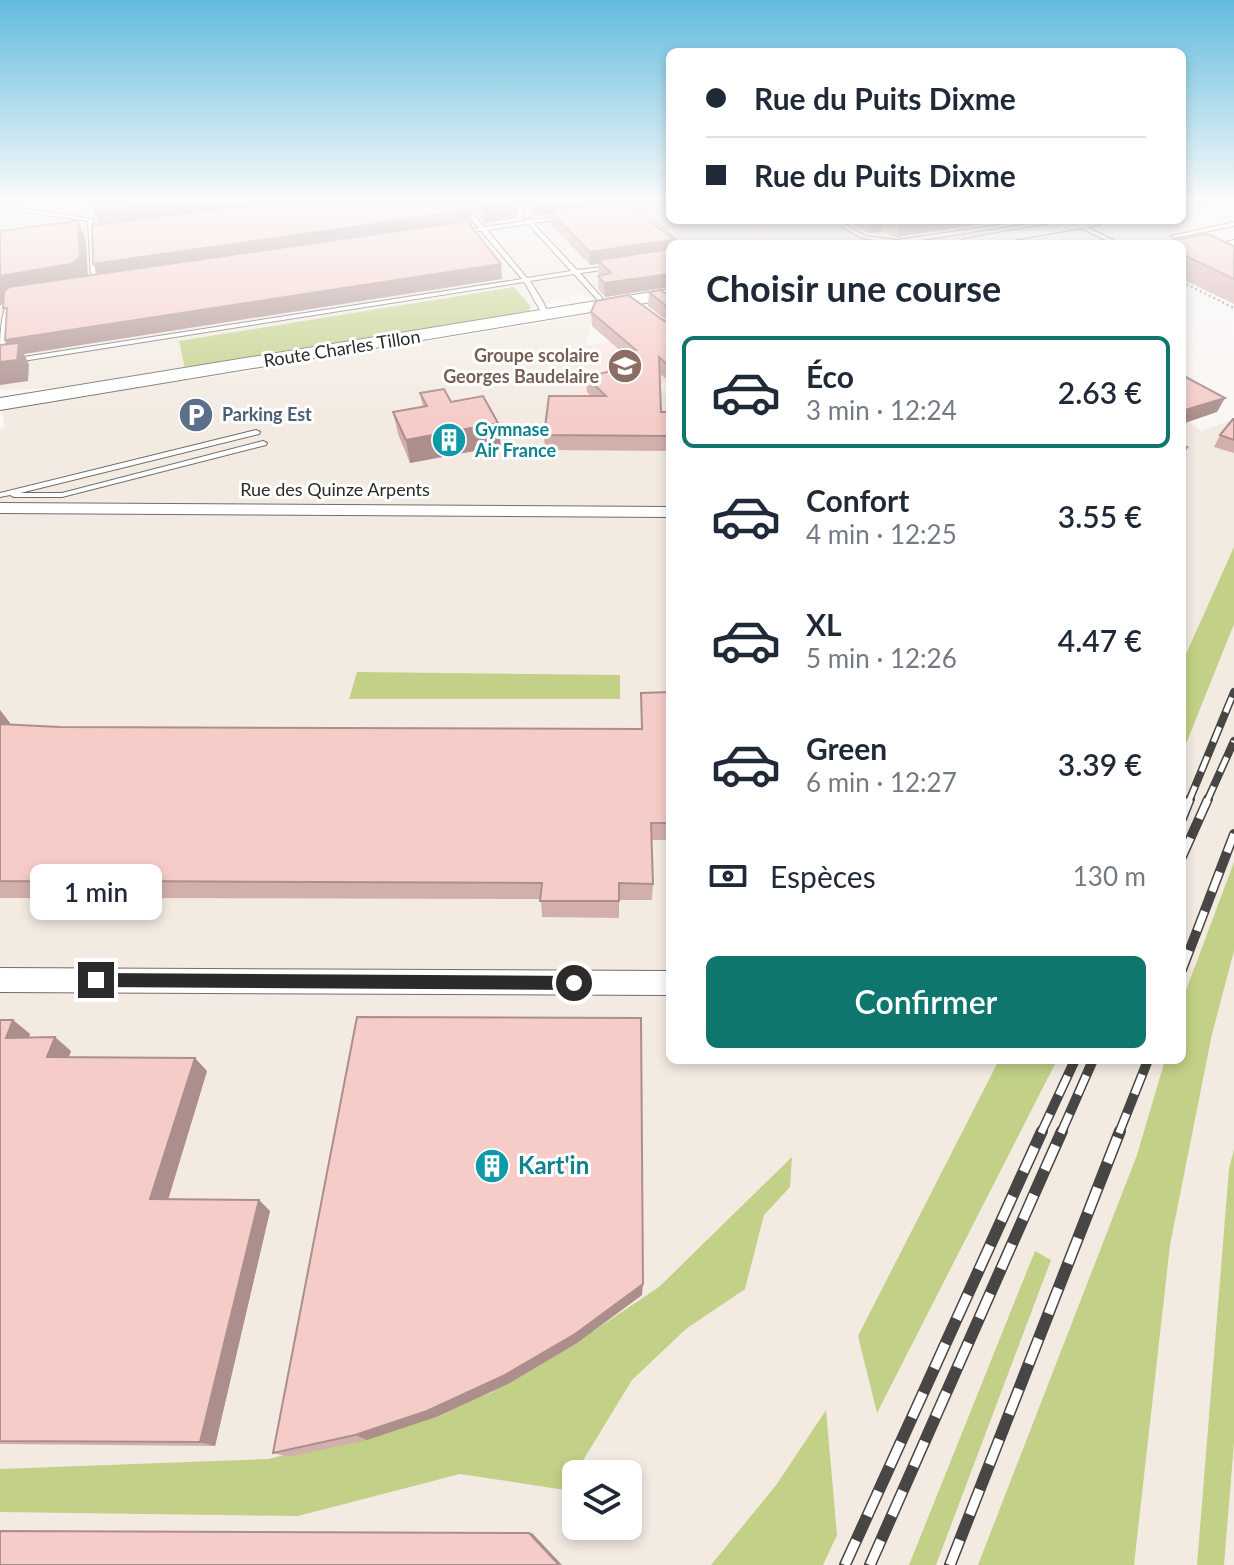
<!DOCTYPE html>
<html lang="fr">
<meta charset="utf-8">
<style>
:root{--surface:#fff;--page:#f6f6f7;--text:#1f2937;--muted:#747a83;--line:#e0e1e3;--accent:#0f766e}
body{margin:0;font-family:Lato,sans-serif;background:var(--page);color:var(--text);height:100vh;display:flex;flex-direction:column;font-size:30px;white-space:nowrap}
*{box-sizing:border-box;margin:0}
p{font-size:26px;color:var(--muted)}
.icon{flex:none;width:44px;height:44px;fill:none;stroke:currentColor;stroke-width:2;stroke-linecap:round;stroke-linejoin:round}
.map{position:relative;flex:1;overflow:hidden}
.side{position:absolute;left:666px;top:240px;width:520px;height:824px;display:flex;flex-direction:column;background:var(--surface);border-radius:12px;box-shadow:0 4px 12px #0003}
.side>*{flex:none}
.hud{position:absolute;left:666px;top:48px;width:520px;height:176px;border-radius:12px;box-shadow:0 4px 12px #0003;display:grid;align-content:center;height:176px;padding:0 40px;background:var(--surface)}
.buttons{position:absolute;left:562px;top:1460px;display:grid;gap:16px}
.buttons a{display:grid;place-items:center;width:80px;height:80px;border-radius:12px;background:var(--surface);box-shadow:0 4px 12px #0003;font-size:40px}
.end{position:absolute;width:36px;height:36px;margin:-18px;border:10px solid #2c2b2a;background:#fff;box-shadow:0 0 0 4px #fff}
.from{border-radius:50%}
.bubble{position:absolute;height:56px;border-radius:12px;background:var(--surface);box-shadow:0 4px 12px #0003;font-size:26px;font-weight:600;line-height:56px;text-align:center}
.hud b{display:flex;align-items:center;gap:28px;height:76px;font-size:30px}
.hud b+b{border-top:2px solid var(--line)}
.hud i{width:20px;height:20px;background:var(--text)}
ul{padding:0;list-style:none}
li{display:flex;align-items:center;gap:24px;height:112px;margin:0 16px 12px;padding:0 24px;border:4px solid transparent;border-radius:12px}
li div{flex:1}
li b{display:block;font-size:30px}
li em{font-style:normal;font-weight:600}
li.current{border-color:var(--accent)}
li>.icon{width:72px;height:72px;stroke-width:1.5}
h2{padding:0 40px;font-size:36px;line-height:96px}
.pay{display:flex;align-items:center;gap:20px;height:88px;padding:0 40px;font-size:30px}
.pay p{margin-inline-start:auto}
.action{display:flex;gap:16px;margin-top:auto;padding:16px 40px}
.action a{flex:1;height:92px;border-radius:12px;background:var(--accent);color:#fff;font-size:32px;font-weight:600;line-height:92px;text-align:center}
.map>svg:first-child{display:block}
.built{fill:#f3ebe2;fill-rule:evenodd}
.education{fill:#fde7e3}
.green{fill:#c2d187}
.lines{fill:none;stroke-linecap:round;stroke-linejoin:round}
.lane-casing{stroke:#716e6c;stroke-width:2}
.street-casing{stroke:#716e6c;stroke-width:2}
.secondary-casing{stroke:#716e6c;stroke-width:2}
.path{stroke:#8c8a88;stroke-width:2;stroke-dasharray:2 3;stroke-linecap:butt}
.lane{fill:#fff;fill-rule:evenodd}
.street{fill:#fff;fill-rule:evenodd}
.secondary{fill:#fff;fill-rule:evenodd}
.rail-far2-casing{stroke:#474644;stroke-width:8}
.rail-far1-casing{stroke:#474644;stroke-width:10}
.rail-casing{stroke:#474644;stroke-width:12}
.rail-far2{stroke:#fff;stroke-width:5;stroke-dasharray:16;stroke-linecap:butt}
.rail-far1{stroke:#fff;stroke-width:7;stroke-dasharray:21;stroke-linecap:butt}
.rail{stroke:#fff;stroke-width:9;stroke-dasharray:27;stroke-linecap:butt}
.wall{fill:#d3afac}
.shaded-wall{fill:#ac8f8c}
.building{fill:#f5ccc8;stroke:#ac8f8c;stroke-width:2}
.route{fill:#2c2b2a}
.labels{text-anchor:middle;stroke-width:6;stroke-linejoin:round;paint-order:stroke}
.far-street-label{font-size:18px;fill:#2c2b2a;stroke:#fff}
.far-education-label{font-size:18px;font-weight:bold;fill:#785e54;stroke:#fff;text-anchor:end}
.far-service-label{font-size:18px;font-weight:bold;fill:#4e5e75;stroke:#fff;text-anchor:start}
.far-culture-label{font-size:18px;font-weight:bold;fill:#0d838f;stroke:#fff;text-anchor:start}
.near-culture-label{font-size:24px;font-weight:bold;fill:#0d838f;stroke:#fff;text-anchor:start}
</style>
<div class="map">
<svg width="1234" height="1565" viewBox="0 0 1234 1565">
<rect width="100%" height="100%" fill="#f9f6f3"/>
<path class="built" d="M 0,200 L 670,200 L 670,220 L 1064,220 L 923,244 L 670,244 L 670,289 L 624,297 L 607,294 L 587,298 L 583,294 L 550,300 L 551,303 L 531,306 L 529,311 L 162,373 L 49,388 L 5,390 L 0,390 Z
M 593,314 L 571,406 L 655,385 L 670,399 L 670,1060 L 1182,1060 L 1182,417 L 1201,431 L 1234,419 L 1234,1565 L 0,1565 L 0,429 L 5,428 L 1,406 L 239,373 ZM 576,1474 L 628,1474 L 628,1526 L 576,1526 Z"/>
<path class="education" d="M 650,334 L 670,381 L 571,406 L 585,346 Z"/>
<path class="green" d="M 514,287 L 531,307 L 529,311 L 185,369 L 179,341 Z
M 1234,547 L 1234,624 L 1182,754 L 1182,663 Z
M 357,672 L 620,675 L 620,699 L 349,699 Z
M 1234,862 L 1234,951 L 1212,1034 L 1170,1245 L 1134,1565 L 978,1565 L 1137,1155 L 1165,1060 L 1182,1060 L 1182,1001 Z
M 999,1060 L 1057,1060 L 877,1413 L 858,1336 Z
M 1234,1149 L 1234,1443 L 1224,1565 L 1197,1565 L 1229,1169 Z
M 792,1157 L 790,1187 L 764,1215 L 745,1289 L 686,1329 L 632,1380 L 565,1490 L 460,1474 L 298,1516 L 0,1512 L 0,1469 L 269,1459 L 430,1415 L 490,1393 L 577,1342 L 659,1287 Z
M 1035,1251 L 1051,1260 L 936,1565 L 909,1565 Z
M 826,1410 L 837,1535 L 823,1565 L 711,1565 L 777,1484 Z"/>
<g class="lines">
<g class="lane-casing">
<path id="lane" d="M 455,200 L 460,200 L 484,227 L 526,221 L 528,218 L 531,220 L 564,216 L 562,219 L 533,223 L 577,270 L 612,266 L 612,268 L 610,269 L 580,273 L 608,305 L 603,306 L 574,274 L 530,281 L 543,302 L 549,315 L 546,317 C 537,309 532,293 524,282 L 10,363 L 0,359 C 0,339 0,314 9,299 L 12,301 L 7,315 L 5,356 L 11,359 L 522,279 L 481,231 L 459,233 L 459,231 L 479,228 ZM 528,224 L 571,271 L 527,278 L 487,230 Z
M 519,200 L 524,200 L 531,215 L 528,218 L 523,217 L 525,215 Z
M 670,200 L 670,204 L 639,208 L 681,244 L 675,244 L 634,209 L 619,211 L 616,209 Z
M 0,205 L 93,219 L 96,280 L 89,285 L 84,284 L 91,278 L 88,221 L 0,209 Z
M 830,220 L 837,220 L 865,236 L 897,240 L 1033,220 L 1046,220 L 897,244 L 862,238 Z
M 1077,222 L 1119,243 L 1120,244 L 1113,244 L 1075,225 Z
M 1234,222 L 1234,226 L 1174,238 L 1171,236 Z
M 256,430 L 260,432 L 259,434 L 20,493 L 62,493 L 263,441 L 267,443 L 266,445 L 62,497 L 14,497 L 10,495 L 0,497 L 0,493 Z"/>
</g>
<g class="street-casing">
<path id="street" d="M 1234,240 L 1234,246 L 1202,252 L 1196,249 Z
M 0,503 L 670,507 L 670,517 L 0,513 Z
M 0,968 L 670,971 L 670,995 L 0,992 Z"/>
</g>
<g class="secondary-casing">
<path id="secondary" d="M 1214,200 L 1212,203 L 1182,209 L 1182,201 Z
M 1073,220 L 1107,220 L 1099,225 L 991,244 L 956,244 L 964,239 Z
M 670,289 L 670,299 L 0,410 L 0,398 Z"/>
</g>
<path class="path" d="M 1182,282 L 1234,308"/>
<use href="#lane" class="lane"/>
<use href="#street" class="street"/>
<use href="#secondary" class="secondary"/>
<g class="rail-far2-casing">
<path id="rail-far2" d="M 1189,801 L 1234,692
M 1207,801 L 1234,741"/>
</g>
<g class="rail-far1-casing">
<path id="rail-far1" d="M 1182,819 L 1190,799
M 1182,857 L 1208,799
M 1182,970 L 1234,834
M 1041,1133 L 1075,1060
M 1061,1133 L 1093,1060
M 1119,1133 L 1148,1060"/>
</g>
<g class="rail-casing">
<path id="rail" d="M 845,1565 L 1042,1131
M 870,1565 L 1062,1131
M 950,1565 L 1120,1131"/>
</g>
<use href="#rail-far2" class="rail-far2"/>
<use href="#rail-far1" class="rail-far1"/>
<use href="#rail" class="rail"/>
</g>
<path class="wall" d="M 464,200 L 518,200 L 518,218 L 484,223 Z
M 526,200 L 628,200 L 628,203 L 670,244 L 670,287 L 605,297 L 598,289 L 598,276 L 600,275 L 598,273 L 598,264 L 590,265 L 550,224 L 550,214 L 534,216 Z
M 847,220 L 1007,220 L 897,237 L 882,232 L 868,233 Z
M 1159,243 L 1234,246 L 1234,304 L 1182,279 L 1182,244 Z
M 649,292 L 670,297 L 670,323 L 648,306 Z
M 591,312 L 670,325 L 670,382 L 659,373 L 661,412 L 670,412 L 670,451 L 545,450 L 544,435 L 591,396 L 587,392 L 586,377 L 612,371 L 611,356 L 623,353 L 592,326 Z
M 420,393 L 451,402 L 501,446 L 410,463 L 398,434 L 393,412 L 423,407 Z
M 1234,419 L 1234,453 L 1214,447 L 1220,435 Z
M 670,692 L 670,840 L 652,840 L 653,884 L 652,900 L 619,900 L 619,918 L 542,917 L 541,899 L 127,898 L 121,913 L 95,913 L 82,898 L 0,898 L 0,710 L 10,723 L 9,725 L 59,727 L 641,729 L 641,693 Z
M 0,1020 L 13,1020 L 30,1034 L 29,1038 L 71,1051 L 69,1057 L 207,1071 L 168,1199 L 259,1200 L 270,1211 L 215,1446 L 0,1444 Z
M 642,1295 L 577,1343 L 508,1384 L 436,1417 L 367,1440 L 289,1457 L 273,1453 Z"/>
<path class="shaded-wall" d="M 184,200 L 267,200 L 269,209 L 102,231 L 95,212 Z
M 540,200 L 628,200 L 628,203 L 550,211 L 550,214 L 534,216 L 533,201 Z
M 517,203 L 518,218 L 484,223 L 483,208 Z
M 471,210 L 472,225 L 100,279 L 93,264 Z
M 871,220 L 884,220 L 882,232 L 868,233 Z
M 912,220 L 1007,220 L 897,237 L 900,222 Z
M 78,221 L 86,240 L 88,277 L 9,296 L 0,306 L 0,276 Z
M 672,240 L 672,244 L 670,244 L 670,253 L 598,260 L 598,264 L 590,265 L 589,252 Z
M 501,264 L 502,279 L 24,354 L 29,364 L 28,381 L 0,385 L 0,362 L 13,356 L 5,340 Z
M 670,274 L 670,287 L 605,297 L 604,283 Z
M 1225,398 L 1217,412 L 1182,424 L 1182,411 Z
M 498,423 L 501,446 L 410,463 L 406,440 Z
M 0,710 L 10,723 L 0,740 Z
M 114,881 L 127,898 L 121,913 L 108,897 Z
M 13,1020 L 30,1034 L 23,1052 L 6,1038 Z
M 55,1037 L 71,1051 L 63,1071 L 47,1057 Z
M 195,1058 L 207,1071 L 165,1210 L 150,1199 Z
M 259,1200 L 270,1211 L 215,1446 L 200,1442 Z
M 643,1284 L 642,1295 L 577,1343 L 508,1384 L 436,1417 L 367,1440 L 355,1435 Z
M 529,1533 L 532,1533 L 562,1565 L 559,1565 Z"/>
<path class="building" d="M 94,200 L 184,200 L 95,212 Z
M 281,200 L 462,200 L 471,210 L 93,264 L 92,225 L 258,205 Z
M 476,200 L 513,200 L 517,203 L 483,208 Z
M 624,201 L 680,244 L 672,244 L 672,240 L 589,252 L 550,211 Z
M 78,221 L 80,257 L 71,264 L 0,276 L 0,231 Z
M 467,221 L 501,264 L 5,340 L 7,308 L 3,308 L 4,292 L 9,287 Z
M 1208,234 L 1234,246 L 1234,279 L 1182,254 L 1182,244 L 1159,243 Z
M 670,249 L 670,274 L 604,283 L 598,276 L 611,273 L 598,260 Z
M 661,290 L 670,297 L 670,309 L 649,292 Z
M 628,295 L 670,325 L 670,367 L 659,357 L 661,412 L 670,412 L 670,436 L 544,435 L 549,396 L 606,396 L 586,377 L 624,368 L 611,356 L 636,350 L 591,312 L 596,301 Z
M 19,343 L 17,360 L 0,362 L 0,345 Z
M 1182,375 L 1225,398 L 1182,411 Z
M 444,389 L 451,402 L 483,396 L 498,423 L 406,440 L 393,412 L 427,406 L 420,393 Z
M 1233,419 L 1234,419 L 1234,440 L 1220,435 Z
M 1182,446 L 1187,447 L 1182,455 Z
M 670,692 L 670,823 L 651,823 L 653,884 L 619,883 L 619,901 L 540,901 L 542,883 L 114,881 L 108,897 L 81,897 L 88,882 L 0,881 L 0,724 L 59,727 L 642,729 L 641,693 Z
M 357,1017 L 641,1018 L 643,1284 L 575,1334 L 503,1376 L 427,1411 L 355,1435 L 273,1453 Z
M 0,1020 L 13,1020 L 6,1038 L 55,1037 L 47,1057 L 195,1058 L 150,1199 L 259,1200 L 200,1442 L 0,1441 Z
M 0,1531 L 529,1533 L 559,1565 L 0,1565 Z"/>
<linearGradient id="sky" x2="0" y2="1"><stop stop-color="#62bbde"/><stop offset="0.48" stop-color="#fcfbfa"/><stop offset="1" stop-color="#fcfbfa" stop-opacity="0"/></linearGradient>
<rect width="1234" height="419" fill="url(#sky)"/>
<path class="route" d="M 96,973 L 574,976 L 582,983 L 574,990 L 96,987 L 88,980 Z"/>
<defs>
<g id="school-disc" transform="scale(1.8)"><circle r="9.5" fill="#8d6e63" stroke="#fff"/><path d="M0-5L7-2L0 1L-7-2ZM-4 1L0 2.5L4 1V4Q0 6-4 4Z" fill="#fff"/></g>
<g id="parking-disc" transform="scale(1.8)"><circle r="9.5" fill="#5c6f8a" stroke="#fff"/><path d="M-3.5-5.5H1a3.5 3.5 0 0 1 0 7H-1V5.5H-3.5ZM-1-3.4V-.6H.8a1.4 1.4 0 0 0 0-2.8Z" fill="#fff"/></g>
<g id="building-disc" transform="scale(1.8)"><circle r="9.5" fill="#0f9aa8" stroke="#fff"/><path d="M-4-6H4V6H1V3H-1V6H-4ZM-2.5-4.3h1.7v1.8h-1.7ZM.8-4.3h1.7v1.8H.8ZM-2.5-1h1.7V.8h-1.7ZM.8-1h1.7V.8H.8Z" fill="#fff"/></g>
</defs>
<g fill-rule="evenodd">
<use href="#school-disc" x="625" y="366"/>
<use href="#parking-disc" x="196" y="415"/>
<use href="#building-disc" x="449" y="440"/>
<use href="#building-disc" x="492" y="1166"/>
</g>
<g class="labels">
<g class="far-street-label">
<text transform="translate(342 349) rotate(-9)" y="6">Route Charles Tillon</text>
<text x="335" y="496">Rue des Quinze Arpents</text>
</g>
<g class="far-education-label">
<text x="599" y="362">Groupe scolaire<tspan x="599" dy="21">Georges Baudelaire</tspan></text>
</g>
<g class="far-service-label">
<text x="222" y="421">Parking Est</text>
</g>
<g class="far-culture-label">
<text x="475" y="436">Gymnase<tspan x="475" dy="21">Air France</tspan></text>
</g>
<g class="near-culture-label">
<text x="518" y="1174">Kart'in</text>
</g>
</g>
</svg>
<div class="buttons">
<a><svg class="icon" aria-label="layers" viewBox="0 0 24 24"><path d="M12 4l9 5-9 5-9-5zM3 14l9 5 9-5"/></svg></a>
</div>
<i class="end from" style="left:574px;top:983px"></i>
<i class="end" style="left:96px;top:980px"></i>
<div class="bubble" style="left:30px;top:864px;width:132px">1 min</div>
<div class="hud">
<b><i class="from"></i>Rue du Puits Dixme</b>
<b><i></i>Rue du Puits Dixme</b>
</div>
<section class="side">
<h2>Choisir une course</h2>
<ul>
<li class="current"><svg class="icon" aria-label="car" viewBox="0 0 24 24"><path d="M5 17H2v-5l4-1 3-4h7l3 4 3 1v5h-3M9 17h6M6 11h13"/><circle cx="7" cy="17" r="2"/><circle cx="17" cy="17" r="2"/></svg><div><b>Éco</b><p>3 min · 12:24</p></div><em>2.63 €</em></li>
<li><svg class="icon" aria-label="car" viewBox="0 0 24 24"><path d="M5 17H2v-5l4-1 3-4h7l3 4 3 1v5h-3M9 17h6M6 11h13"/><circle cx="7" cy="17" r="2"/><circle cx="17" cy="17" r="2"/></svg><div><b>Confort</b><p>4 min · 12:25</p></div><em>3.55 €</em></li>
<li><svg class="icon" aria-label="car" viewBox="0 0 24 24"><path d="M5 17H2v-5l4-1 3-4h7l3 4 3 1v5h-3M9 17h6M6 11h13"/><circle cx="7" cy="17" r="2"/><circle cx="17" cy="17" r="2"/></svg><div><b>XL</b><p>5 min · 12:26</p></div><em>4.47 €</em></li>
<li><svg class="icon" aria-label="car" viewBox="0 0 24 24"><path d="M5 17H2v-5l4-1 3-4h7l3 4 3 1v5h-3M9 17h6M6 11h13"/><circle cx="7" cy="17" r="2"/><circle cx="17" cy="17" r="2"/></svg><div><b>Green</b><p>6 min · 12:27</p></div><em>3.39 €</em></li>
</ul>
<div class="pay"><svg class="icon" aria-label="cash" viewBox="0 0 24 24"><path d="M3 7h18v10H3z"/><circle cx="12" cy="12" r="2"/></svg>Espèces<p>130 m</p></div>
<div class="action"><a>Confirmer</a></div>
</section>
</div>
